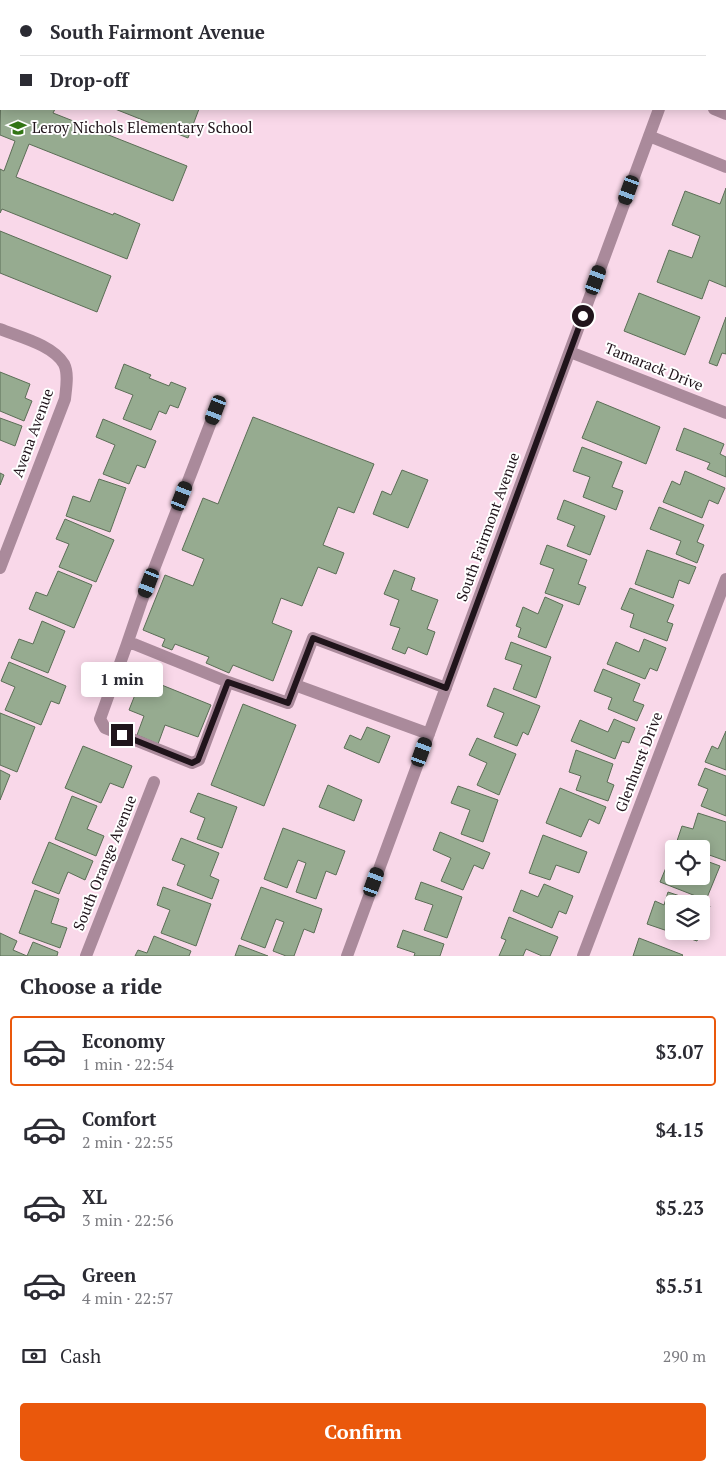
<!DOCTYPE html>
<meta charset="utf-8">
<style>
:root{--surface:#fff;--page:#f7f7f7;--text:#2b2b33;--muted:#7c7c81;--line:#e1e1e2;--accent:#ea580c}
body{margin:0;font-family:"PT Serif",serif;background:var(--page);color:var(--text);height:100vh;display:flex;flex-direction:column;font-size:19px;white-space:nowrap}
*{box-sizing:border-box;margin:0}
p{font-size:16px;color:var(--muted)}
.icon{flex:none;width:28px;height:28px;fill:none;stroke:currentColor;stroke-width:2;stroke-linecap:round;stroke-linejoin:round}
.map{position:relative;height:956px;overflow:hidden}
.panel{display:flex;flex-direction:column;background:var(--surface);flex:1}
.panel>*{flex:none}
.top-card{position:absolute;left:0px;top:0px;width:726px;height:110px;box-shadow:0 2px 12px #0003;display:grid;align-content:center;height:110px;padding:0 20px;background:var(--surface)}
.tools{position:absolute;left:665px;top:840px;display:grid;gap:10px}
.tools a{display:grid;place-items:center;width:45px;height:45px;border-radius:5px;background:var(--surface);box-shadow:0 2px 12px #0003;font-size:25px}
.end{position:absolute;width:22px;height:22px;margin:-11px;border:6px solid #20141b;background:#fff;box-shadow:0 0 0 2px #fff}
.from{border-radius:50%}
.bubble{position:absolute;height:35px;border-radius:5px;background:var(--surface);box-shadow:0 2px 12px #0003;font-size:16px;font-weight:700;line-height:35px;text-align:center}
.car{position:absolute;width:15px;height:30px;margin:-15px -8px;border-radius:6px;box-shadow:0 0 4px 1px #0007;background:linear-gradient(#222 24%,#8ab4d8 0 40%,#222 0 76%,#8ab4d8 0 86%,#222 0)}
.top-card b{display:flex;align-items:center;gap:18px;height:48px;font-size:19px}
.top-card b+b{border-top:1px solid var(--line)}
.top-card i{width:12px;height:12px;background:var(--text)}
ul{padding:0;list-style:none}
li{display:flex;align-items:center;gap:15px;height:70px;margin:0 10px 8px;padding:0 10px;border:2px solid transparent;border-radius:5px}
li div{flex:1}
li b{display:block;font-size:19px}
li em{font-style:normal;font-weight:700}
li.active{border-color:var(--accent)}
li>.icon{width:45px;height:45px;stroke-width:1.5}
h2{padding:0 20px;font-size:22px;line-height:60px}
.pay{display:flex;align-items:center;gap:12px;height:55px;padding:0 20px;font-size:19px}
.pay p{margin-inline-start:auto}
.button{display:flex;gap:10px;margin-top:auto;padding:10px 20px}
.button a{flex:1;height:58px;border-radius:5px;background:var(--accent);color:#fff;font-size:20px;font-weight:700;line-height:58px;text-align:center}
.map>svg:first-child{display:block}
.building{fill:#96ab90;stroke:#5b6e56}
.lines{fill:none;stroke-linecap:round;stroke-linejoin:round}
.minor{stroke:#aa8a9b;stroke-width:12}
.route{stroke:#20141b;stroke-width:6}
.labels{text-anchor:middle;stroke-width:4;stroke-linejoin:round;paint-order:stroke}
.poi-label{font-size:15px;fill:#20141b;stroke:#fff;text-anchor:start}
.street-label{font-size:15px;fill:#20141b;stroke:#fff}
</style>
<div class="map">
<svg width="726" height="956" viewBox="0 0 726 956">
<rect width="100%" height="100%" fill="#f9d8e9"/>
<path class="building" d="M 581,0 L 617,0 L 617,1 Z
M 629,0 L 664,0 L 629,1 Z
M 1,77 L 1,109 L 55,109 L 53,113 L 187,166 L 173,201 L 29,144 L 16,177 L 113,215 L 114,213 L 140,224 L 127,259 L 2,209 L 0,213 L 0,169 L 4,171 L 15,141 L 0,135 Z
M 115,109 L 199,109 L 188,138 Z
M 726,188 L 726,287 L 709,280 L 702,299 L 657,282 L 669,250 L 692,258 L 700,236 L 672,225 L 685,191 L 720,204 Z
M 0,231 L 111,276 L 97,312 L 0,273 Z
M 639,293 L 700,317 L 685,355 L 624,331 Z
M 726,317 L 726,354 L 722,353 L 717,366 L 709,363 Z
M 124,364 L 151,375 L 149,378 L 169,386 L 171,382 L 186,388 L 178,408 L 170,405 L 166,414 L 159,411 L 151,430 L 123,419 L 133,395 L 115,388 Z
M 0,372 L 30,384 L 25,398 L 32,401 L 24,421 L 0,411 Z
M 597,401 L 660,427 L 646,464 L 582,438 Z
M 253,417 L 374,464 L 354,513 L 338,507 L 323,545 L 344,553 L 336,574 L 318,567 L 302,606 L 281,598 L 272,623 L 292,631 L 273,681 L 233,665 L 229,673 L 206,663 L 209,657 L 175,644 L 172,650 L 162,646 L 165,639 L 143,630 L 165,575 L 193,586 L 204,559 L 182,550 L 203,498 L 218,504 Z
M 0,418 L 22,426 L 15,446 L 0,440 Z
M 103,419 L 156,441 L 145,468 L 137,465 L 129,484 L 103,474 L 115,445 L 96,437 Z
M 684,428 L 724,444 L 720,454 L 726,457 L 726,477 L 707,469 L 710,463 L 676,450 Z
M 582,447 L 622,462 L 612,487 L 623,491 L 616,510 L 583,497 L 590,477 L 573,471 Z
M 402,470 L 428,480 L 408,528 L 373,514 L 382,491 L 391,495 Z
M 685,471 L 725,488 L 718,504 L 709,500 L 702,518 L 663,502 L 672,481 L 680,485 Z
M 0,473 L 4,475 L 0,485 Z
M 99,479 L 126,488 L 110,532 L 66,516 L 73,496 L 90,502 Z
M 564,500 L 605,516 L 590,555 L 567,546 L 575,526 L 557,519 Z
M 659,507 L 704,525 L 697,542 L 704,545 L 697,563 L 676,554 L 681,541 L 650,529 Z
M 65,519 L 114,540 L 96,582 L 59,567 L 69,544 L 56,539 Z
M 547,545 L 587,560 L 578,584 L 586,587 L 579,605 L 545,593 L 554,569 L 540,564 Z
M 647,550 L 696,567 L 689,584 L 679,580 L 673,598 L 635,584 Z
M 394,570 L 415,578 L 411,590 L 438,600 L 427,629 L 435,632 L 427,655 L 408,647 L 405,654 L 392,649 L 400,628 L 390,625 L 399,600 L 384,594 Z
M 58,571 L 92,585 L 74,628 L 29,609 L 36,592 L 47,596 Z
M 630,588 L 674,605 L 667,622 L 673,624 L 667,641 L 630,627 L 634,614 L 621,609 Z
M 545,597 L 563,605 L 546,648 L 518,637 L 521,628 L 516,626 L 523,607 L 538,614 Z
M 42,621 L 65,631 L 48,673 L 11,658 L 19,639 L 33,644 Z
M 644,639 L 666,648 L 657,671 L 650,668 L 645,679 L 607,664 L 616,642 L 639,652 Z
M 511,642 L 551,657 L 536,698 L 513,689 L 522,665 L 505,659 Z
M 9,662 L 66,686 L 59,704 L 51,701 L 41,725 L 5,710 L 15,687 L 1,681 Z
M 603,669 L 640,684 L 633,701 L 644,705 L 637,721 L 608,709 L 612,698 L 594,691 Z
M 142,677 L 211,705 L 198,737 L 165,725 L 158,744 L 137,735 L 144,716 L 129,710 Z
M 494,688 L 540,706 L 528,735 L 523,732 L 517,746 L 494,737 L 504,713 L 487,706 Z
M 243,704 L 296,725 L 264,806 L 211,785 Z
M 0,713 L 35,727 L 17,772 L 0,765 Z
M 614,719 L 635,728 L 629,743 L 622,741 L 615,759 L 571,741 L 580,720 L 608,732 Z
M 367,727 L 390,736 L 379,763 L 344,748 L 350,735 L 361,740 Z
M 726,731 L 726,770 L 705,762 L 712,746 L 718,749 Z
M 477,738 L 516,754 L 499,795 L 477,785 L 487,763 L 469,755 Z
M 83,746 L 132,766 L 123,788 L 110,783 L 101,803 L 65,788 Z
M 576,750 L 613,764 L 607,782 L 614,785 L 608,801 L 576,790 L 581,776 L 569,772 Z
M 705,768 L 726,776 L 726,816 L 701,806 L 708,789 L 698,785 Z
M 0,770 L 10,775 L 0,800 Z
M 328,785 L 362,800 L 354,821 L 319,807 Z
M 458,786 L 498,800 L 483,842 L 461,834 L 470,810 L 451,803 Z
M 560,788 L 606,807 L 599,824 L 589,819 L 581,837 L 546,823 Z
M 198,793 L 237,807 L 222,848 L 197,839 L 205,818 L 190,812 Z
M 72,796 L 97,806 L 87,829 L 104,836 L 96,856 L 55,839 Z
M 698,813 L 726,822 L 726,861 L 701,852 L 701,849 L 691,849 L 676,844 L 682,826 L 693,829 Z
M 283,828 L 345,851 L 336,875 L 326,871 L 316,899 L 296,892 L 306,863 L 298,860 L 287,888 L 264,879 Z
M 440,832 L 490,853 L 483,869 L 474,865 L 463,890 L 441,881 L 451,858 L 433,850 Z
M 543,835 L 587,852 L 579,873 L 556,865 L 550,880 L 529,873 Z
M 181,838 L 219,853 L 210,876 L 219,880 L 212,899 L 177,885 L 185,865 L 172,860 Z
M 49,842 L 93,861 L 85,880 L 68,872 L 59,894 L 32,883 Z
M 670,858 L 674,859 L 674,876 L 701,876 L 701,859 L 720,866 L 706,900 L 660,882 Z
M 421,882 L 462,897 L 447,938 L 424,930 L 433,905 L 415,899 Z
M 544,884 L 573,896 L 566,914 L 559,911 L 552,928 L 513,911 L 521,890 L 538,897 Z
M 163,887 L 211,904 L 196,946 L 161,933 L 170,910 L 157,905 Z
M 261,887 L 322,909 L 314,933 L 304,929 L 294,956 L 286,956 L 273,951 L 284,922 L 276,919 L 265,948 L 241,939 Z
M 35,890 L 59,899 L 51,923 L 67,928 L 60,948 L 19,933 Z
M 668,892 L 710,906 L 701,930 L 701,904 L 674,904 L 674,931 L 701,931 L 697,941 L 647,924 L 655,901 L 664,905 Z
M 509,917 L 558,937 L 550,956 L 542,956 L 526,949 L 523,956 L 499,956 L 506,940 L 501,938 Z
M 403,930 L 444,944 L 440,956 L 414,956 L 415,953 L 397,947 Z
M 0,933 L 17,941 L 13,950 L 27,956 L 33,942 L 58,952 L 57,956 L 0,956 Z
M 154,936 L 191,951 L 189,956 L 135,956 L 138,950 L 147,953 Z
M 639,938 L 683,955 L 682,956 L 633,956 Z
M 239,945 L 268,956 L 235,956 Z"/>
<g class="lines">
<path class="minor" d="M 74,0 L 77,1
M 545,0 L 549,1
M 699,1 L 699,0
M 714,109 L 726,114
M 649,136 L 726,167
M 0,329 C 20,337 53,345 64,364 C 69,374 66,388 65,399 L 0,568
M 570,352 L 726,413
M 127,644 L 142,600 L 216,409
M 228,682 L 199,760 L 192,763 L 105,728 L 100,719 L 127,644 L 134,644 L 228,682 L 288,703 L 313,638 L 446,688
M 295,685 L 429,734
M 86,956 L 154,782
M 347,956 L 659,109
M 583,956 L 726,579"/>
</g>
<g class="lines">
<path class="route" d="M 122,735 L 192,763 L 198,760 L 228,682 L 288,703 L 313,638 L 446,688 L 583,316"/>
</g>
<defs>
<g id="school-bare" transform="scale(1.35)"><path d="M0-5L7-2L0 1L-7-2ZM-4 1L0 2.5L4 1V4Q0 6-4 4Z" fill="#327515" stroke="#fff" stroke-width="2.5" paint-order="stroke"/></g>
</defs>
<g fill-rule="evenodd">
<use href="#school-bare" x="18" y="128"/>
</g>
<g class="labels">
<g class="poi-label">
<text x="32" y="133">Leroy Nichols Elementary School</text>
</g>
<g class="street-label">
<text transform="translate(654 367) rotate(22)" y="5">Tamarack Drive</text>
<text transform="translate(33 433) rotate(-70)" y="5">Avena Avenue</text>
<text transform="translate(488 527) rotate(-70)" y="5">South Fairmont Avenue</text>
<text transform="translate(639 762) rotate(-69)" y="5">Glenhurst Drive</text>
<text transform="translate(105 863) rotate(-68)" y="5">South Orange Avenue</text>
</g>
</g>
</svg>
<div class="tools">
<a><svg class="icon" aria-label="locate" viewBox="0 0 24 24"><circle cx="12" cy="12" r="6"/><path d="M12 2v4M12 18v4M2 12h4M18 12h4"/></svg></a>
<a><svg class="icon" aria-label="layers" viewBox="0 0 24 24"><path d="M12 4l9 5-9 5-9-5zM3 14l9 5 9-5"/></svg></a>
</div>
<i class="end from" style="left:583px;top:316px"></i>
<i class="end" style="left:122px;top:735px"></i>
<div class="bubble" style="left:81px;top:662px;width:82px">1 min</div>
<i class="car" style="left:629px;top:190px;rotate:200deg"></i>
<i class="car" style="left:596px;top:280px;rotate:20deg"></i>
<i class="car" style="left:216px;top:410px;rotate:201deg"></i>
<i class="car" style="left:182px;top:496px;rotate:21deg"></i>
<i class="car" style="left:149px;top:583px;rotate:201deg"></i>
<i class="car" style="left:422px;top:752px;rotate:20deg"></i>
<i class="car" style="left:374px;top:882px;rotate:20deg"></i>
<div class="top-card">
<b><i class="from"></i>South Fairmont Avenue</b>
<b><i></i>Drop-off</b>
</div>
</div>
<section class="panel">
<h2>Choose a ride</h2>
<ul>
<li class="active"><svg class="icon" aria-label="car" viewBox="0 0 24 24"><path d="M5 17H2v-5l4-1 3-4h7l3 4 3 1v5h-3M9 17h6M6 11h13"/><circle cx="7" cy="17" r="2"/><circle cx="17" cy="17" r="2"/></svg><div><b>Economy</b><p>1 min · 22:54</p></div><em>$3.07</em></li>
<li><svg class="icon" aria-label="car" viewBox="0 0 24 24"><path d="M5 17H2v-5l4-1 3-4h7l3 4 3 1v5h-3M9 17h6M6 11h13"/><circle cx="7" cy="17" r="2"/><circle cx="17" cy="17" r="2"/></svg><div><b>Comfort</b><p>2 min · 22:55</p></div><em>$4.15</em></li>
<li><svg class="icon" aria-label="car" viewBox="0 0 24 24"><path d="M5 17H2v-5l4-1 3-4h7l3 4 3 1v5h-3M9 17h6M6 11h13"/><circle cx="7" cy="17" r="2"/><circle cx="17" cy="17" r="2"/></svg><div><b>XL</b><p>3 min · 22:56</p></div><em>$5.23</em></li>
<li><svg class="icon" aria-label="car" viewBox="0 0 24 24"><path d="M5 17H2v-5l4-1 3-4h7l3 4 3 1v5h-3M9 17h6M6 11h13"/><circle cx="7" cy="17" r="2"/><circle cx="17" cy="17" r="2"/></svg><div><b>Green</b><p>4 min · 22:57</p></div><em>$5.51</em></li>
</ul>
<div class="pay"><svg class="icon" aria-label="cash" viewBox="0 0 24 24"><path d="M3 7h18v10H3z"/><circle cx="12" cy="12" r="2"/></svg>Cash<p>290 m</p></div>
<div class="button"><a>Confirm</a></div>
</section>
